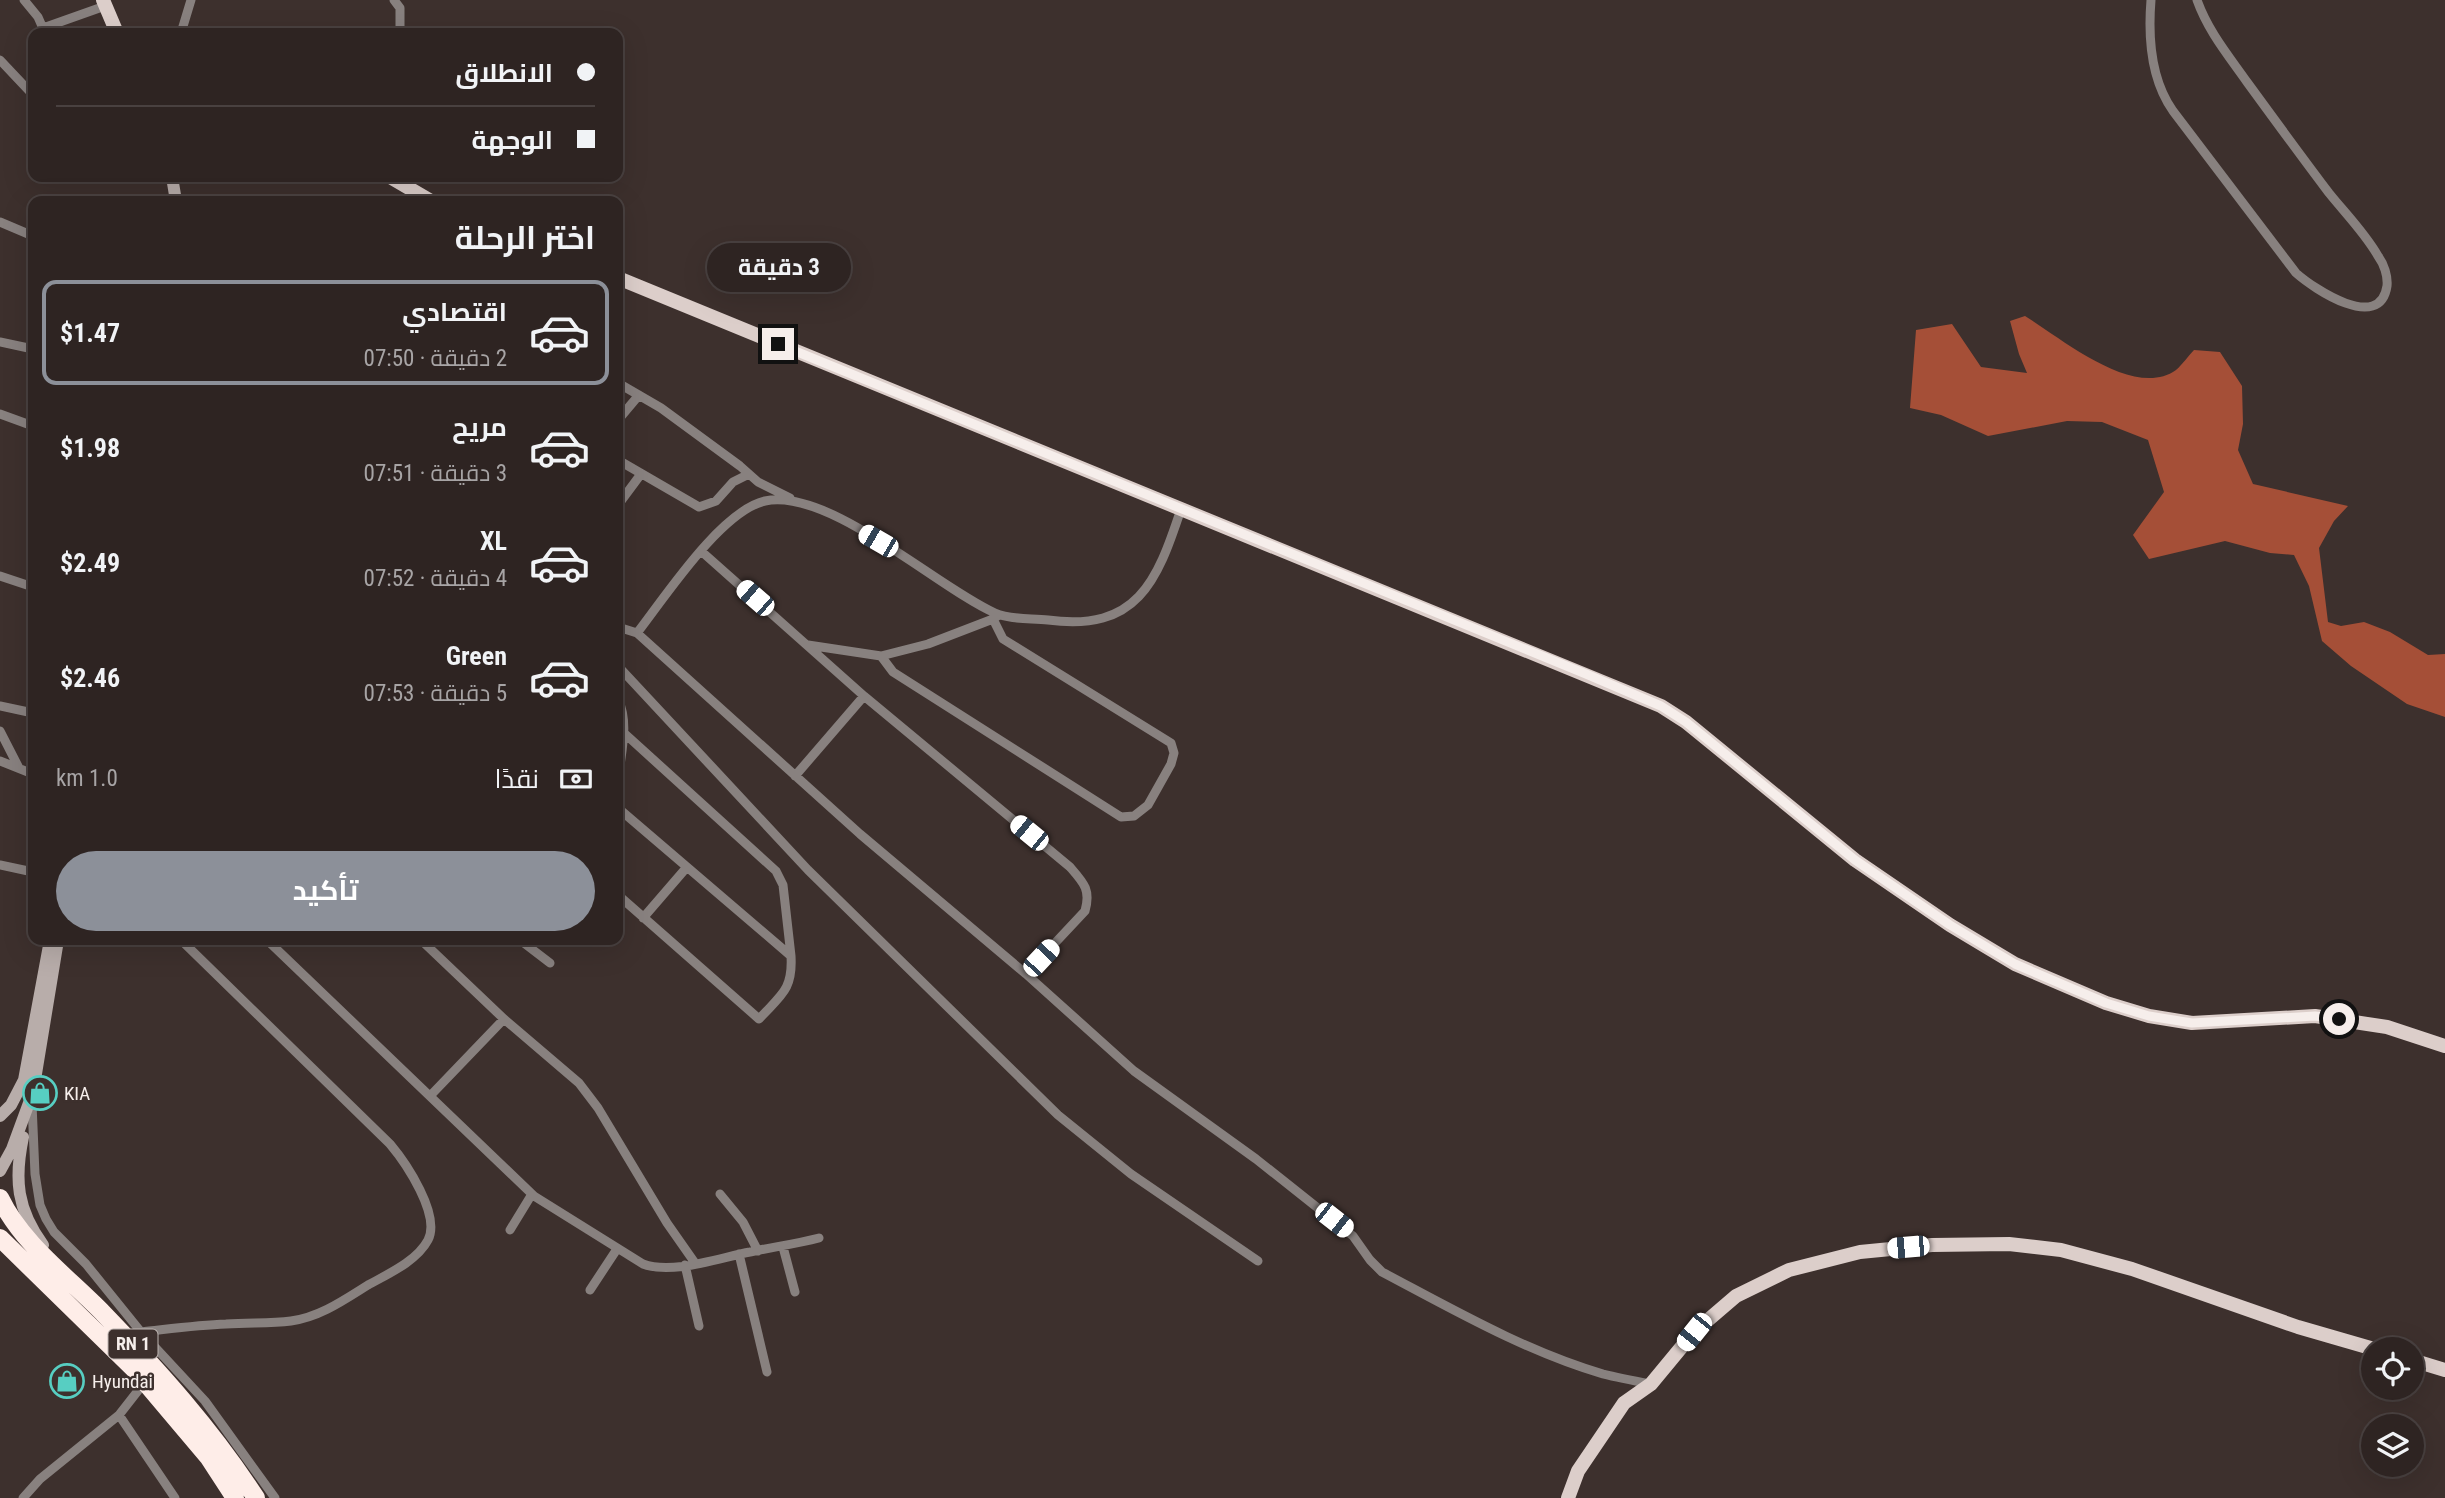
<!DOCTYPE html>
<html lang="ar">
<meta charset="utf-8">
<style>
:root{--surface:#2e2422;--page:#362c2a;--text:#f1f3f6;--muted:#a7a4a5;--line:#494140;--accent:#8c9099}
body{margin:0;font-family:"Roboto Condensed",Cairo,sans-serif;background:var(--page);color:var(--text);direction:rtl;height:100vh;display:flex;flex-direction:column;font-size:26px;white-space:nowrap}
*{box-sizing:border-box;margin:0}
p{font-size:23px;color:var(--muted)}
.icon{flex:none;width:38px;height:38px;fill:none;stroke:currentColor;stroke-width:2;stroke-linecap:round;stroke-linejoin:round}
.map{position:relative;flex:1;overflow:hidden;direction:ltr}
.drawer{position:absolute;left:28px;top:196px;width:595px;height:749px;display:flex;flex-direction:column;background:var(--surface);border-radius:14px;box-shadow:0 7px 28px #0002,0 0 0 2px var(--line);direction:rtl}
.drawer>*{flex:none}
.banner{position:absolute;left:28px;top:28px;width:595px;height:154px;border-radius:14px;box-shadow:0 7px 28px #0002,0 0 0 2px var(--line);direction:rtl;display:grid;align-content:center;height:154px;padding:0 28px;background:var(--surface)}
.fabs{position:absolute;left:2361px;top:1337px;display:grid;gap:14px}
.fabs a{display:grid;place-items:center;width:63px;height:63px;border-radius:50%;background:var(--surface);box-shadow:0 7px 28px #0002,0 0 0 2px var(--line);font-size:35px}
.end{position:absolute;width:32px;height:32px;margin:-16px;border:9px solid #f6eeeb;background:#111;box-shadow:0 0 0 4px #111}
.from{border-radius:50%}
.bubble{position:absolute;height:49px;border-radius:24px;background:var(--surface);box-shadow:0 7px 28px #0002,0 0 0 2px var(--line);font-size:23px;font-weight:700;line-height:49px;text-align:center;direction:rtl}
.car{position:absolute;width:21px;height:42px;margin:-21px -10px;border-radius:9px;box-shadow:0 0 5px 2px #0007;background:linear-gradient(#fff 24%,#345 0 40%,#fff 0 76%,#345 0 86%,#fff 0)}
.banner b{display:flex;align-items:center;gap:24px;height:66px;font-size:26px}
.banner b+b{border-top:2px solid var(--line)}
.banner i{width:18px;height:18px;background:var(--text)}
ul{padding:0;list-style:none}
li{display:flex;align-items:center;gap:21px;height:105px;margin:0 14px 10px;padding:0 14px;border:4px solid transparent;border-radius:14px}
li div{flex:1}
li b{display:block;font-size:26px}
li em{font-style:normal;font-weight:700}
li.active{border-color:var(--accent)}
li>.icon{width:63px;height:63px;stroke-width:1.5}
h2{padding:0 28px;font-size:32px;line-height:84px}
.pay{display:flex;align-items:center;gap:18px;height:77px;padding:0 28px;font-size:26px}
.pay p{margin-inline-start:auto}
.button{display:flex;gap:14px;margin-top:auto;padding:14px 28px}
.button a{flex:1;height:80px;border-radius:42px;background:var(--accent);color:#fff;font-size:28px;font-weight:700;line-height:80px;text-align:center}
.map>svg:first-child{display:block}
.forest{fill:#a54f37}
.lines{fill:none;stroke-linecap:round;stroke-linejoin:round}
.street{stroke:#88817f;stroke-width:9}
.secondary{stroke:#b8adaa;stroke-width:12}
.primary{stroke:#dcceca;stroke-width:14}
.highway{stroke:#feede8;stroke-width:18}
.route{stroke:#f6eeeb;stroke-width:9}
.labels{text-anchor:middle;stroke-width:5;stroke-linejoin:round;paint-order:stroke}
.shield{fill:#3d302d;stroke:#beb5b2;stroke-width:2}
.shield-label{font-size:18px;font-weight:bold;fill:#f6eeeb}
.poi-label{font-size:19px;fill:#f6eeeb;stroke:#3d302d;text-anchor:start}
</style>
<div class="map">
<svg width="2445" height="1498" viewBox="0 0 2445 1498">
<rect width="100%" height="100%" fill="#3d302d"/>
<path class="forest" d="M 2025,316 C 2061,338 2134,400 2176,370 C 2182,365 2188,356 2194,350 L 2220,352 L 2242,386 L 2243,424 L 2238,450 L 2253,484 L 2348,506 L 2334,521 L 2319,548 L 2328,622 L 2341,626 L 2364,622 L 2390,632 L 2428,655 L 2445,654 L 2445,717 L 2407,704 L 2351,666 L 2322,641 L 2309,586 L 2294,555 L 2270,553 L 2225,541 L 2149,559 L 2133,535 L 2164,492 L 2148,440 L 2102,422 L 2067,421 L 1988,436 L 1941,415 L 1910,408 L 1916,330 L 1952,324 L 1981,367 L 2027,373 L 2019,354 L 2010,321 Z"/>
<g class="lines">
<path class="street" d="M 24,0 L 38,17 L 45,33
M 394,0 L 400,8 L 400,33
M 2151,0 C 2148,37 2151,80 2173,111 L 2296,273 C 2314,289 2380,333 2387,286 C 2388,276 2384,264 2378,256 C 2365,233 2345,213 2329,193 C 2301,156 2274,119 2247,82 C 2228,55 2208,31 2197,0
M 43,28 L 105,6
M 181,33 L 191,0
M 0,60 L 33,95
M 0,222 L 33,236
M 0,342 L 33,349
M 618,383 L 661,408 L 740,466 L 758,482 L 790,498
M 0,414 L 33,426
M 618,420 L 639,395
M 618,460 L 699,507 L 716,501 L 733,482 L 749,474
M 618,505 L 641,474
M 701,551 L 864,696 L 1070,867 C 1084,883 1091,890 1085,911 L 1026,974
M 0,576 L 33,587
M 618,627 L 637,633 L 860,834 L 1026,974 L 1134,1071 L 1256,1159 L 1353,1236 L 1370,1260 L 1382,1272 C 1454,1310 1525,1351 1603,1374 C 1619,1378 1635,1381 1651,1384
M 637,633 C 665,597 721,511 765,501 C 830,488 935,586 995,613 C 1011,620 1031,618 1048,620 C 1137,632 1157,582 1181,509
M 808,645 L 881,656 L 893,672 L 1121,817 L 1134,816 L 1148,805 L 1171,764 L 1174,753 L 1171,743 L 1003,639 L 993,619 L 999,615
M 881,656 L 928,644 L 993,619
M 618,666 L 808,870 L 1058,1115 L 1131,1174 L 1258,1261
M 618,699 C 630,725 620,755 618,783
M 0,706 L 33,713
M 0,731 L 19,768
M 618,741 L 624,733 L 776,871 L 783,885 L 791,956
M 0,761 L 33,774
M 795,776 L 864,696
M 618,808 L 791,956 C 793,990 781,995 759,1019 L 618,895
M 0,865 L 33,872
M 643,918 L 687,867
M 267,940 L 534,1196 L 643,1264 C 672,1275 719,1258 750,1252 C 773,1247 796,1244 819,1238
M 421,940 L 504,1019 L 579,1083 L 598,1108 L 667,1223 L 695,1263
M 520,940 L 550,963
M 430,1096 L 504,1019
M 32,1104 L 35,1174 L 40,1205 L 46,1219 L 54,1232 L 86,1264 L 141,1332 L 205,1401 L 275,1498
M 720,1194 L 743,1222 L 758,1251
M 510,1230 L 532,1194
M 783,1247 L 795,1292
M 739,1254 L 767,1372
M 685,1265 L 699,1326
M 590,1290 L 617,1249
M 141,1332 C 169,1329 198,1325 226,1324 C 248,1322 269,1324 291,1321 C 320,1317 344,1300 368,1285 C 388,1274 417,1261 428,1240 C 441,1215 406,1163 390,1144 L 181,940
M 119,1415 L 175,1498
M 23,1498 L 40,1479 L 119,1415 L 144,1383"/>
<path class="secondary" d="M 172,177 L 176,201
M 0,1116 L 11,1105 L 24,1080 L 50,940
M 23,1137 C 14,1180 17,1209 43,1245
M 0,1171 L 12,1149 L 33,1092 L 58,940"/>
<path class="primary" d="M 103,0 L 117,33
M 390,177 L 431,201
M 618,278 L 1661,706 L 1686,722 L 1855,860 L 1950,925 L 2015,964 L 2106,1003 L 2149,1016 L 2192,1023 L 2315,1016 L 2387,1027 L 2445,1046
M 2412,1360 L 2445,1370
M 1568,1498 L 1578,1471 L 1624,1403 L 1651,1384 L 1694,1332 L 1736,1296 L 1789,1270 L 1860,1252 L 1932,1245 L 2009,1244 L 2061,1250 L 2132,1269 L 2298,1327 L 2374,1349"/>
<path class="highway" d="M 0,1198 C 22,1244 68,1277 103,1313 C 159,1371 212,1430 256,1498
M 0,1238 L 133,1368 L 209,1458 L 235,1498"/>
</g>
<g class="lines">
<path class="route" d="M 778,344 L 1586,674 L 1661,706 L 1686,722 L 1855,860 L 1950,925 L 2015,964 L 2106,1003 L 2149,1016 L 2192,1023 L 2315,1016 L 2339,1019"/>
</g>
<defs>
<g id="shop-ring" transform="scale(1.75)"><circle r="9.5" fill="#3d302d" stroke="#57cec2" stroke-width="1.5"/><path d="M-5-2.5h2.3a2.7 3.5 0 0 1 5.4 0H5L5.5 6h-11ZM-1.5-2.5h3a1.5 2.3 0 0 0-3 0Z" fill="#57cec2"/></g>
</defs>
<g fill-rule="evenodd">
<use href="#shop-ring" x="40" y="1093"/>
<use href="#shop-ring" x="67" y="1381"/>
</g>
<g class="labels">
<rect class="shield" x="108.5" y="1329.5" width="49" height="29" rx="5"/>
<g class="shield-label">
<text x="133" y="1350">RN 1</text>
</g>
<g class="poi-label">
<text x="64" y="1100">KIA</text>
<text x="92" y="1388">Hyundai</text>
</g>
</g>
</svg>
<div class="fabs">
<a><svg class="icon" aria-label="locate" viewBox="0 0 24 24"><circle cx="12" cy="12" r="6"/><path d="M12 2v4M12 18v4M2 12h4M18 12h4"/></svg></a>
<a><svg class="icon" aria-label="layers" viewBox="0 0 24 24"><path d="M12 4l9 5-9 5-9-5zM3 14l9 5 9-5"/></svg></a>
</div>
<i class="end from" style="left:2339px;top:1019px"></i>
<i class="end" style="left:778px;top:344px"></i>
<div class="bubble" style="left:707px;top:243px;width:144px">3 دقيقة</div>
<i class="car" style="left:878px;top:541px;rotate:300deg"></i>
<i class="car" style="left:755px;top:598px;rotate:311deg"></i>
<i class="car" style="left:1029px;top:833px;rotate:309deg"></i>
<i class="car" style="left:1041px;top:958px;rotate:43deg"></i>
<i class="car" style="left:1334px;top:1220px;rotate:128deg"></i>
<i class="car" style="left:1908px;top:1247px;rotate:265deg"></i>
<i class="car" style="left:1694px;top:1332px;rotate:219deg"></i>
<div class="banner">
<b><i class="from"></i>الانطلاق</b>
<b><i></i>الوجهة</b>
</div>
<section class="drawer">
<h2>اختر الرحلة</h2>
<ul>
<li class="active"><svg class="icon" aria-label="car" viewBox="0 0 24 24"><path d="M5 17H2v-5l4-1 3-4h7l3 4 3 1v5h-3M9 17h6M6 11h13"/><circle cx="7" cy="17" r="2"/><circle cx="17" cy="17" r="2"/></svg><div><b>اقتصادي</b><p>2 دقيقة · 07:50</p></div><em>$1.47</em></li>
<li><svg class="icon" aria-label="car" viewBox="0 0 24 24"><path d="M5 17H2v-5l4-1 3-4h7l3 4 3 1v5h-3M9 17h6M6 11h13"/><circle cx="7" cy="17" r="2"/><circle cx="17" cy="17" r="2"/></svg><div><b>مريح</b><p>3 دقيقة · 07:51</p></div><em>$1.98</em></li>
<li><svg class="icon" aria-label="car" viewBox="0 0 24 24"><path d="M5 17H2v-5l4-1 3-4h7l3 4 3 1v5h-3M9 17h6M6 11h13"/><circle cx="7" cy="17" r="2"/><circle cx="17" cy="17" r="2"/></svg><div><b>XL</b><p>4 دقيقة · 07:52</p></div><em>$2.49</em></li>
<li><svg class="icon" aria-label="car" viewBox="0 0 24 24"><path d="M5 17H2v-5l4-1 3-4h7l3 4 3 1v5h-3M9 17h6M6 11h13"/><circle cx="7" cy="17" r="2"/><circle cx="17" cy="17" r="2"/></svg><div><b>Green</b><p>5 دقيقة · 07:53</p></div><em>$2.46</em></li>
</ul>
<div class="pay"><svg class="icon" aria-label="cash" viewBox="0 0 24 24"><path d="M3 7h18v10H3z"/><circle cx="12" cy="12" r="2"/></svg>نقدًا<p>1.0 km</p></div>
<div class="button"><a>تأكيد</a></div>
</section>
</div>
